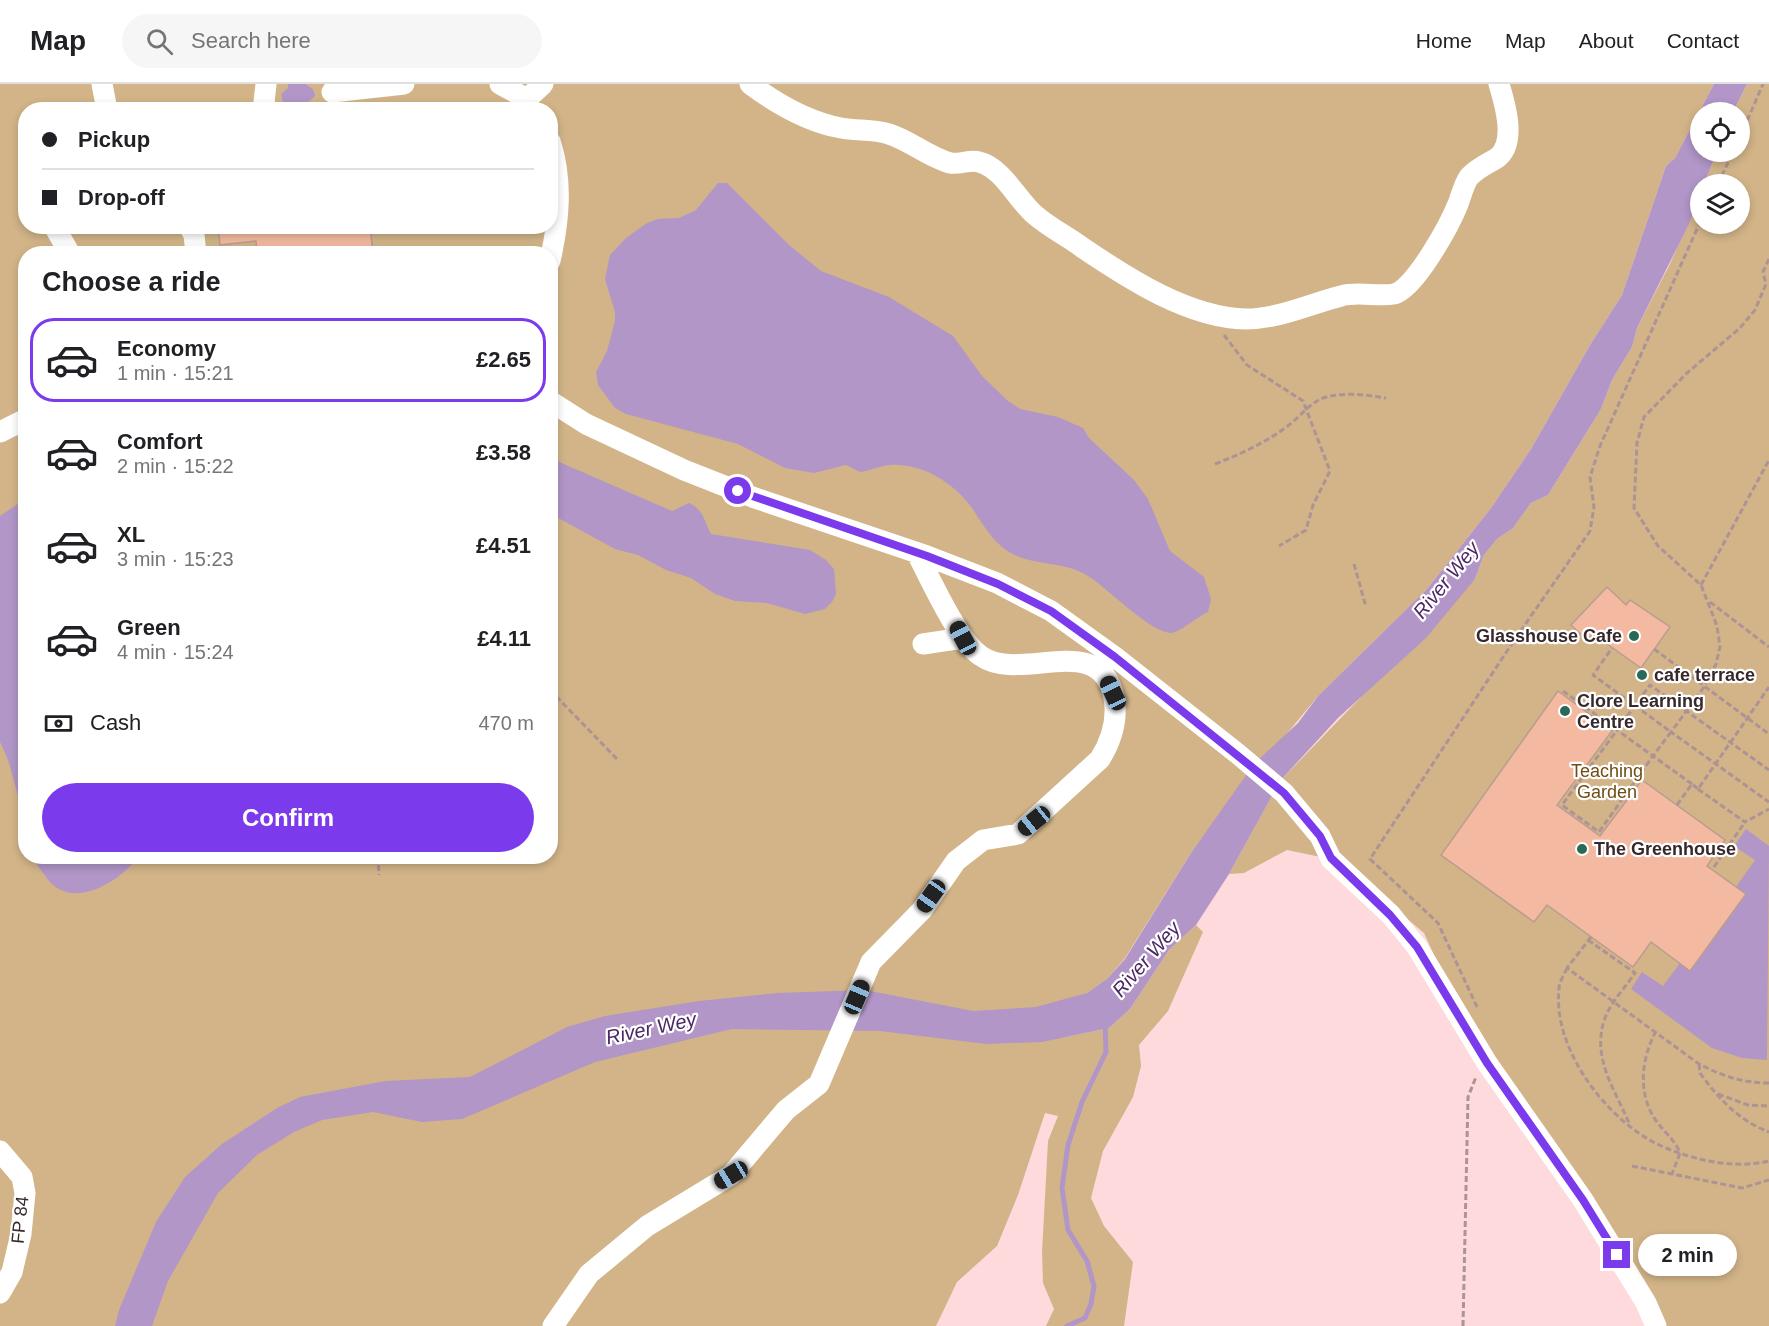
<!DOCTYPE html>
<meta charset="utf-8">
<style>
:root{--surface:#fff;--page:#f6f6f6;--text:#202124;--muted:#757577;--line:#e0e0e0;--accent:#7c3aed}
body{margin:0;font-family:Helvetica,sans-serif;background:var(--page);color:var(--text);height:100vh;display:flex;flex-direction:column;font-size:22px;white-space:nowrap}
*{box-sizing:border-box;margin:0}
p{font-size:20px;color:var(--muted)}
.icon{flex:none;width:33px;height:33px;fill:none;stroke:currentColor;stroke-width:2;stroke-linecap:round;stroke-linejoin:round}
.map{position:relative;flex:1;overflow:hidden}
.details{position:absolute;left:18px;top:162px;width:540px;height:618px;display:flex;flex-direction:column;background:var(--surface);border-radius:24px;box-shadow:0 3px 9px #0003}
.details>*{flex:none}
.guide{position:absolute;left:18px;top:18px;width:540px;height:132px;border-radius:24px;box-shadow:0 3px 9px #0003;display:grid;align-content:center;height:132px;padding:0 24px;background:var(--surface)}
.controls{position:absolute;left:1690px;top:18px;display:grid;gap:12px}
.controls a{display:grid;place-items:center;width:60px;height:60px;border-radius:50%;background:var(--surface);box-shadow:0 3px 9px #0003;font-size:30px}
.end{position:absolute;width:27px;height:27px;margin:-14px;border:8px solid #7c3aed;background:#fff;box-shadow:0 0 0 3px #fff}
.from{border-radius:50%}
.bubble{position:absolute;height:42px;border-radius:21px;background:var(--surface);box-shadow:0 3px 9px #0003;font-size:20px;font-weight:700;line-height:42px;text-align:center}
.car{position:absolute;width:18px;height:36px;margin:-18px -9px;border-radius:8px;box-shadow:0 0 4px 2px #0007;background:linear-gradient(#222 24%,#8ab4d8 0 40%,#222 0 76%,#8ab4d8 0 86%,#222 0)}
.guide b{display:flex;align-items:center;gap:21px;height:57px;font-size:22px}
.guide b+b{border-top:2px solid var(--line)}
.guide i{width:15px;height:15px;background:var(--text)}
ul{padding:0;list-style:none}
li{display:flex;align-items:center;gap:18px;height:84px;margin:0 12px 9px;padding:0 12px;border:3px solid transparent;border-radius:24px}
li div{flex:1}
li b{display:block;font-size:22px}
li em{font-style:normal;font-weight:700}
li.selected{border-color:var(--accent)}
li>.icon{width:54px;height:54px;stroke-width:1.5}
h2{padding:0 24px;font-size:27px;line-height:72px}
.pay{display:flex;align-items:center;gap:15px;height:66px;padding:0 24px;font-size:22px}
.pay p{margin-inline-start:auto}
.cta{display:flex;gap:12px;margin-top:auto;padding:12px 24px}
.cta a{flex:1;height:69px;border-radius:36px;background:var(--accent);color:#fff;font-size:24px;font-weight:700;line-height:69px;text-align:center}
header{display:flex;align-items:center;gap:36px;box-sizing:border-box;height:84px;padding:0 30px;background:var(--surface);border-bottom:2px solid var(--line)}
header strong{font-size:28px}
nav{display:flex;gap:33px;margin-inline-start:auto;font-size:21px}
.search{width:420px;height:54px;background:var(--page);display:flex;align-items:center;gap:15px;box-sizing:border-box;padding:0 21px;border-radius:33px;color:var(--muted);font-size:22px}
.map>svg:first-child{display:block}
.green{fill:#d2b488;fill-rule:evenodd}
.water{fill:#b196c7}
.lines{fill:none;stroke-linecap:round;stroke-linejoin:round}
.stream{stroke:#b196c7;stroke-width:5}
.building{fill:#f4baa1;stroke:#ba9c90;stroke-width:1.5}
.path{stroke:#ae9395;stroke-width:3;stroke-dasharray:6 3;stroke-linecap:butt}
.minor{stroke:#fff;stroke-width:21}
.route{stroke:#7c3aed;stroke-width:8}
.poi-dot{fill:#296957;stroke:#fff;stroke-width:2}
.labels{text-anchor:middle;stroke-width:4.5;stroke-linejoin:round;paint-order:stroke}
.poi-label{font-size:18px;font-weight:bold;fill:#37292b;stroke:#fff;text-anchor:start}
.park-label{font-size:18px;fill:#6f4d13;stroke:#fff}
.street-label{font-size:18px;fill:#37292b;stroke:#fff}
.water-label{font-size:20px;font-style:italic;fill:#4b2864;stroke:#fff}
</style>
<header>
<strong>Map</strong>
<div class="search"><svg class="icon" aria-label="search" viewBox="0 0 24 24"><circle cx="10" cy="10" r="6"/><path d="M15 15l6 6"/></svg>Search here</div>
<nav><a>Home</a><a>Map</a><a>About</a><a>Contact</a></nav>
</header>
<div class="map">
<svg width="1769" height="1242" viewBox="0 0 1769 1242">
<rect width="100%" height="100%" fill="#fedadc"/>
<path class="green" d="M 0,0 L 1714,0 L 1675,74 L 1666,82 L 1622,211 L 1590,261 L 1531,365 L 1491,424 L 1427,505 L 1318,612 L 1217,734 L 1191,769 L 1125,874 L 1108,894 L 1087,909 L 1061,918 L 1065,953 L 1109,944 L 1130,925 L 1169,866 L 1196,841 L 1203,848 L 1168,927 L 1139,961 L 1141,982 L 1133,1013 L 1103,1067 L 1091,1114 L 1104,1142 L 1133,1178 L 1124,1242 L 1046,1242 L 1054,1225 L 1043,1199 L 1042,1168 L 1048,1057 L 1058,1032 L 1045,1029 L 1018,1111 L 997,1162 L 957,1198 L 936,1242 L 0,1242 ZM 26,26 L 550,26 L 550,142 L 26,142 ZM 26,170 L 550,170 L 550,772 L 26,772 Z
M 1747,0 L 1769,0 L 1769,1242 L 1662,1242 L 1449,904 L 1424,849 L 1398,827 L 1321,773 L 1287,766 L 1244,789 L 1229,790 L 1280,697 L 1475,495 L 1484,471 L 1497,455 L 1513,444 L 1531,419 L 1548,411 L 1601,325 L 1612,296 L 1632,263 L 1637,244 L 1670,180 L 1701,109 L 1701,140 L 1740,140 L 1740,100 L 1704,100 L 1717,68 L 1740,68 L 1740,28 L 1733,28 Z"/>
<path class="water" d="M 288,0 L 305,0 L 313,5 L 315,12 L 307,19 L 305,25 L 292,25 L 291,20 L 283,18 L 281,10 L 288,4 Z
M 1714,0 L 1747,0 L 1733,28 L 1701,28 L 1701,68 L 1717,68 L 1704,100 L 1701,100 L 1701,109 L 1688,142 L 1637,244 L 1632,263 L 1612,296 L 1601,325 L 1548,411 L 1531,419 L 1513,444 L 1497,455 L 1484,471 L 1475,495 L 1426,554 L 1338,634 L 1280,697 L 1257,677 L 1298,639 L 1318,612 L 1427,505 L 1491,424 L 1531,365 L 1590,261 L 1622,211 L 1666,82 L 1675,74 Z
M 718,99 L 727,99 L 789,161 L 821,187 L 889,213 L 953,252 L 982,292 L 1008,317 L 1020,325 L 1058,333 L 1083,344 L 1089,354 L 1134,396 L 1148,415 L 1170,467 L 1204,493 L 1211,515 L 1208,528 C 1198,532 1178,550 1170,549 C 1147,546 1109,505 1088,492 C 1063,476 1030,483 1006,466 C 990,454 983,440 972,424 C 954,399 922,379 891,381 C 881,381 870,387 860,388 L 846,381 L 814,389 L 785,384 L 738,360 L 626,330 L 615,324 L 598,301 L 596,288 L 607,267 L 615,237 L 615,228 L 605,195 L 610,171 L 626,154 L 647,139 L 658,135 L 679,134 L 696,126 Z
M 550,374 L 672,427 L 689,419 C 704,426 704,437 711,450 L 810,466 L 826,476 L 834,485 L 836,510 L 832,518 L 825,525 L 805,530 L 767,519 L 735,517 L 715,510 L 691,494 L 666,486 L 638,471 L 615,465 L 551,430 Z
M 25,415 L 25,730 C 14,707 13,682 0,658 L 0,432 Z
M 1249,687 L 1274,708 L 1229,790 L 1196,841 L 1169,866 L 1130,925 L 1109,944 L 1042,958 L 986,960 L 880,947 L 732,945 L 595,978 L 462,1035 L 422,1038 L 373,1028 L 322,1036 L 294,1048 L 257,1071 L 218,1109 L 168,1197 L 152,1242 L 115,1242 L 119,1226 L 156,1138 L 185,1093 L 222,1060 L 277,1024 L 300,1013 L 385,997 L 470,993 L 567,943 L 605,932 L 699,917 L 778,909 L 865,906 L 973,927 L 1036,923 L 1087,909 L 1108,894 L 1125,875 L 1191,769 Z
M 1746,745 L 1769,762 L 1767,976 L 1742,974 L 1712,964 L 1631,905 L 1642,888 L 1663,902 L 1680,879 L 1691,886 L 1746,811 L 1736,803 L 1755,776 L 1734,762 Z
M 34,773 L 34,772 L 138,773 C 119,799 70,828 46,793 C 41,785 36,782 34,773 Z"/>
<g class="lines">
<path class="stream" d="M 1067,1242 L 1085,1234 L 1091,1220 L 1094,1202 L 1087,1177 L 1068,1146 L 1062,1104 L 1068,1061 L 1082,1018 L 1106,968 L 1105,938"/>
</g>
<path class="building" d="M 218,142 L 370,142 L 373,170 L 257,170 L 256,157 L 220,161 Z
M 1607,503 L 1626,521 L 1630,516 L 1670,543 L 1641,584 L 1593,550 L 1587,556 L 1571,541 Z
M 1558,607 L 1612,647 L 1557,721 L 1600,752 L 1642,696 L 1725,756 L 1707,782 L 1746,810 L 1690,887 L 1651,858 L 1633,883 L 1547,821 L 1534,838 L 1441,771 Z"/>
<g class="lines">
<path class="path" d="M 1740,53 L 1763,0
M 1718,100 L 1733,68
M 1769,175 L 1763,188 L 1766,200 L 1755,226 L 1740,244 L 1687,289 L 1644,333 L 1637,359 L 1634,424 L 1658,462 L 1701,501 L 1717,542 L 1720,563 L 1716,580 L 1704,603 L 1671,648 L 1769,718
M 1224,251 L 1247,281 L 1303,317 L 1330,387 L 1313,421 L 1306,446 L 1279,462
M 1215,380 C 1241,370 1267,358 1289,341 C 1302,331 1310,318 1326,313 C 1346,308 1367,311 1386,314
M 1354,480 L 1366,523
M 1701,501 L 1769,376
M 1710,518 L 1769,563
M 1654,565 L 1769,650
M 550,606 L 617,675
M 1563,607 L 1653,672 L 1671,648 L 1593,591 L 1612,564
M 1692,700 L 1653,672 L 1599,748 L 1562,721 L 1650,601 L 1769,686
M 1698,705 L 1745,738 L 1769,725
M 1677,721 L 1692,700 L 1698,705 L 1769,603
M 378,772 L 379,791
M 1714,783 L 1745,738
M 1591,853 L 1567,884 L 1699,980 C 1722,992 1743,999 1769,999
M 1588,856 L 1635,889 C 1625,904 1609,920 1604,937 C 1592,974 1615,1006 1629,1039
M 1567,884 C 1564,891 1559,898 1559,905 C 1552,967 1611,1042 1666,1064 C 1698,1077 1735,1085 1769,1077
M 1477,923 L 1438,839 L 1370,775 L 1515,555 L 1590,447 L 1594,423 L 1590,393 L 1600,362 L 1701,136
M 1656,947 C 1641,975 1637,1011 1657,1038 C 1665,1049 1675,1056 1680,1069 L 1672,1090
M 1699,980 L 1700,989 C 1719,1015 1738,1036 1769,1048
M 1718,1010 L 1748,1021 L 1769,1022
M 1632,1082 L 1742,1104 L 1769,1096
M 1463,1242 L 1468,1013 L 1476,993"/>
<path class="minor" d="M 102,0 L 107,26
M 266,0 L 264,18 L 267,26
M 500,0 L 527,15 L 543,0
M 750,0 C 777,20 808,38 841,44 C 857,47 874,45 889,50 C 911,57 928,73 950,79 C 960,81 970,75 979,78 C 1003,84 1017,116 1035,131 C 1050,144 1067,152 1083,164 C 1129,195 1189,234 1246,235 C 1278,235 1310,220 1341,212 C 1358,207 1377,213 1394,210 C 1415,205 1450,140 1458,120 C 1461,112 1464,100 1469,93 C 1477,84 1487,80 1497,74 C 1517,59 1505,20 1499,0
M 332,8 L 404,0
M 550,57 C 563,97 559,137 550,177
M 54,142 L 70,170
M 189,142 L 194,151 L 196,170
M 550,317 L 586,340 L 684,386 L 755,414 L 927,472 L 997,499 L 1051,527 L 1115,573 L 1238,670 L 1284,709 L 1320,752 L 1331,775 L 1391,831 L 1417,863 L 1487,979 L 1583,1116 L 1646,1219 L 1656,1242
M 0,348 L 26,335
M 923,560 L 963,554
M 0,1067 L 22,1093 L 25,1109 L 21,1150 L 12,1188 L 0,1209
M 553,1242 L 589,1190 L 647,1142 L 731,1091 L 786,1026 L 819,1000 L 871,878 L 922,826 L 956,777 L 983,756 L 1018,750 L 1100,675 C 1111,657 1118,636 1114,614 C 1101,545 1020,600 981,572 C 957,556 931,495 916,468"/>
</g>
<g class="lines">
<path class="route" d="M 738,407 L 927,472 L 998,500 L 1051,527 L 1115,573 L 1284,709 L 1320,752 L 1331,774 L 1390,831 L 1417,863 L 1487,979 L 1583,1116 L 1617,1171"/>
</g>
<g class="poi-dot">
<circle cx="1634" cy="552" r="6"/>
<circle cx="1642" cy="591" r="6"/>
<circle cx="1565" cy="627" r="6"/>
<circle cx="1582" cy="765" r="6"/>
</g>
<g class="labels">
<g class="poi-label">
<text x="1622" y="558" text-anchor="end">Glasshouse Cafe</text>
<text x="1654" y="597">cafe terrace</text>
<text x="1577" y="623">Clore Learning<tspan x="1577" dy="21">Centre</tspan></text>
<text x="1594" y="771">The Greenhouse</text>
</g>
<g class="park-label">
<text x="1607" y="693">Teaching<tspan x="1607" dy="21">Garden</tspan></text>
</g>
<g class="street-label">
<text transform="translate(20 1136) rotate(-84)" y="6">FP 84</text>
</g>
<g class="water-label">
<text transform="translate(1446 496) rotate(-51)" y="7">River Wey</text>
<text transform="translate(1146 875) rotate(-49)" y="7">River Wey</text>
<text transform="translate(651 944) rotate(-12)" y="7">River Wey</text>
</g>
</g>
</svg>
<div class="controls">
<a><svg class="icon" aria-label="locate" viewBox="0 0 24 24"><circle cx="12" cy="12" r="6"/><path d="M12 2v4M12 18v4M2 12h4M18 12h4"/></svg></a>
<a><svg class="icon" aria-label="layers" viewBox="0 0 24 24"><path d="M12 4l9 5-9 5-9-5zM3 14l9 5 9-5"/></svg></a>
</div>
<i class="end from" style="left:738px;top:407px"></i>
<i class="end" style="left:1617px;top:1171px"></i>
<div class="bubble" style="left:1638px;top:1150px;width:99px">2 min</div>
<i class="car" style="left:963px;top:554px;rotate:332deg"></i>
<i class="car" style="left:1113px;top:609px;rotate:335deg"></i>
<i class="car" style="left:1034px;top:737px;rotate:231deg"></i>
<i class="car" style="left:931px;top:812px;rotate:215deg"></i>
<i class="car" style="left:857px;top:913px;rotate:23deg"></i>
<i class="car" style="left:731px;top:1091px;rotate:239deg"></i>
<div class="guide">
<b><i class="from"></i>Pickup</b>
<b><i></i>Drop-off</b>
</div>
<section class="details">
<h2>Choose a ride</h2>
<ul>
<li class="selected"><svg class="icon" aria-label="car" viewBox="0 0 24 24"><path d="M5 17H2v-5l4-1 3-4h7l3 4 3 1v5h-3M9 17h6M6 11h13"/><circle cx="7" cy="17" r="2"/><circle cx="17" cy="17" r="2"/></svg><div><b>Economy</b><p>1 min · 15:21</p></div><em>£2.65</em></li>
<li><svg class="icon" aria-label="car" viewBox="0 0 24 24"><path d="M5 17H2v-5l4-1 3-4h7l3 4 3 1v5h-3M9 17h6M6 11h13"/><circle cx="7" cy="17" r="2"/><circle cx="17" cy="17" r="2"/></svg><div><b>Comfort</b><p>2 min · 15:22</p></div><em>£3.58</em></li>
<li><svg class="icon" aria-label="car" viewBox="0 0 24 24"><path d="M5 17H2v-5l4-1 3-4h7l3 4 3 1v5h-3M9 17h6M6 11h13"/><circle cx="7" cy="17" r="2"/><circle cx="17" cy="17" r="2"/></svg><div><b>XL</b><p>3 min · 15:23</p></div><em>£4.51</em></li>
<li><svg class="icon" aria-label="car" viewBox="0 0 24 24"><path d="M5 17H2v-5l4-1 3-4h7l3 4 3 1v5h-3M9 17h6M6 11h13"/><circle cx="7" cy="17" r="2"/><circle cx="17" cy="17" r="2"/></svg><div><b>Green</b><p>4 min · 15:24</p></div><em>£4.11</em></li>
</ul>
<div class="pay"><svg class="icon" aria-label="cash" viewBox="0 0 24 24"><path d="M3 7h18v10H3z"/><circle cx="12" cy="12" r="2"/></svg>Cash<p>470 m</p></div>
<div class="cta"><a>Confirm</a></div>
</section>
</div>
